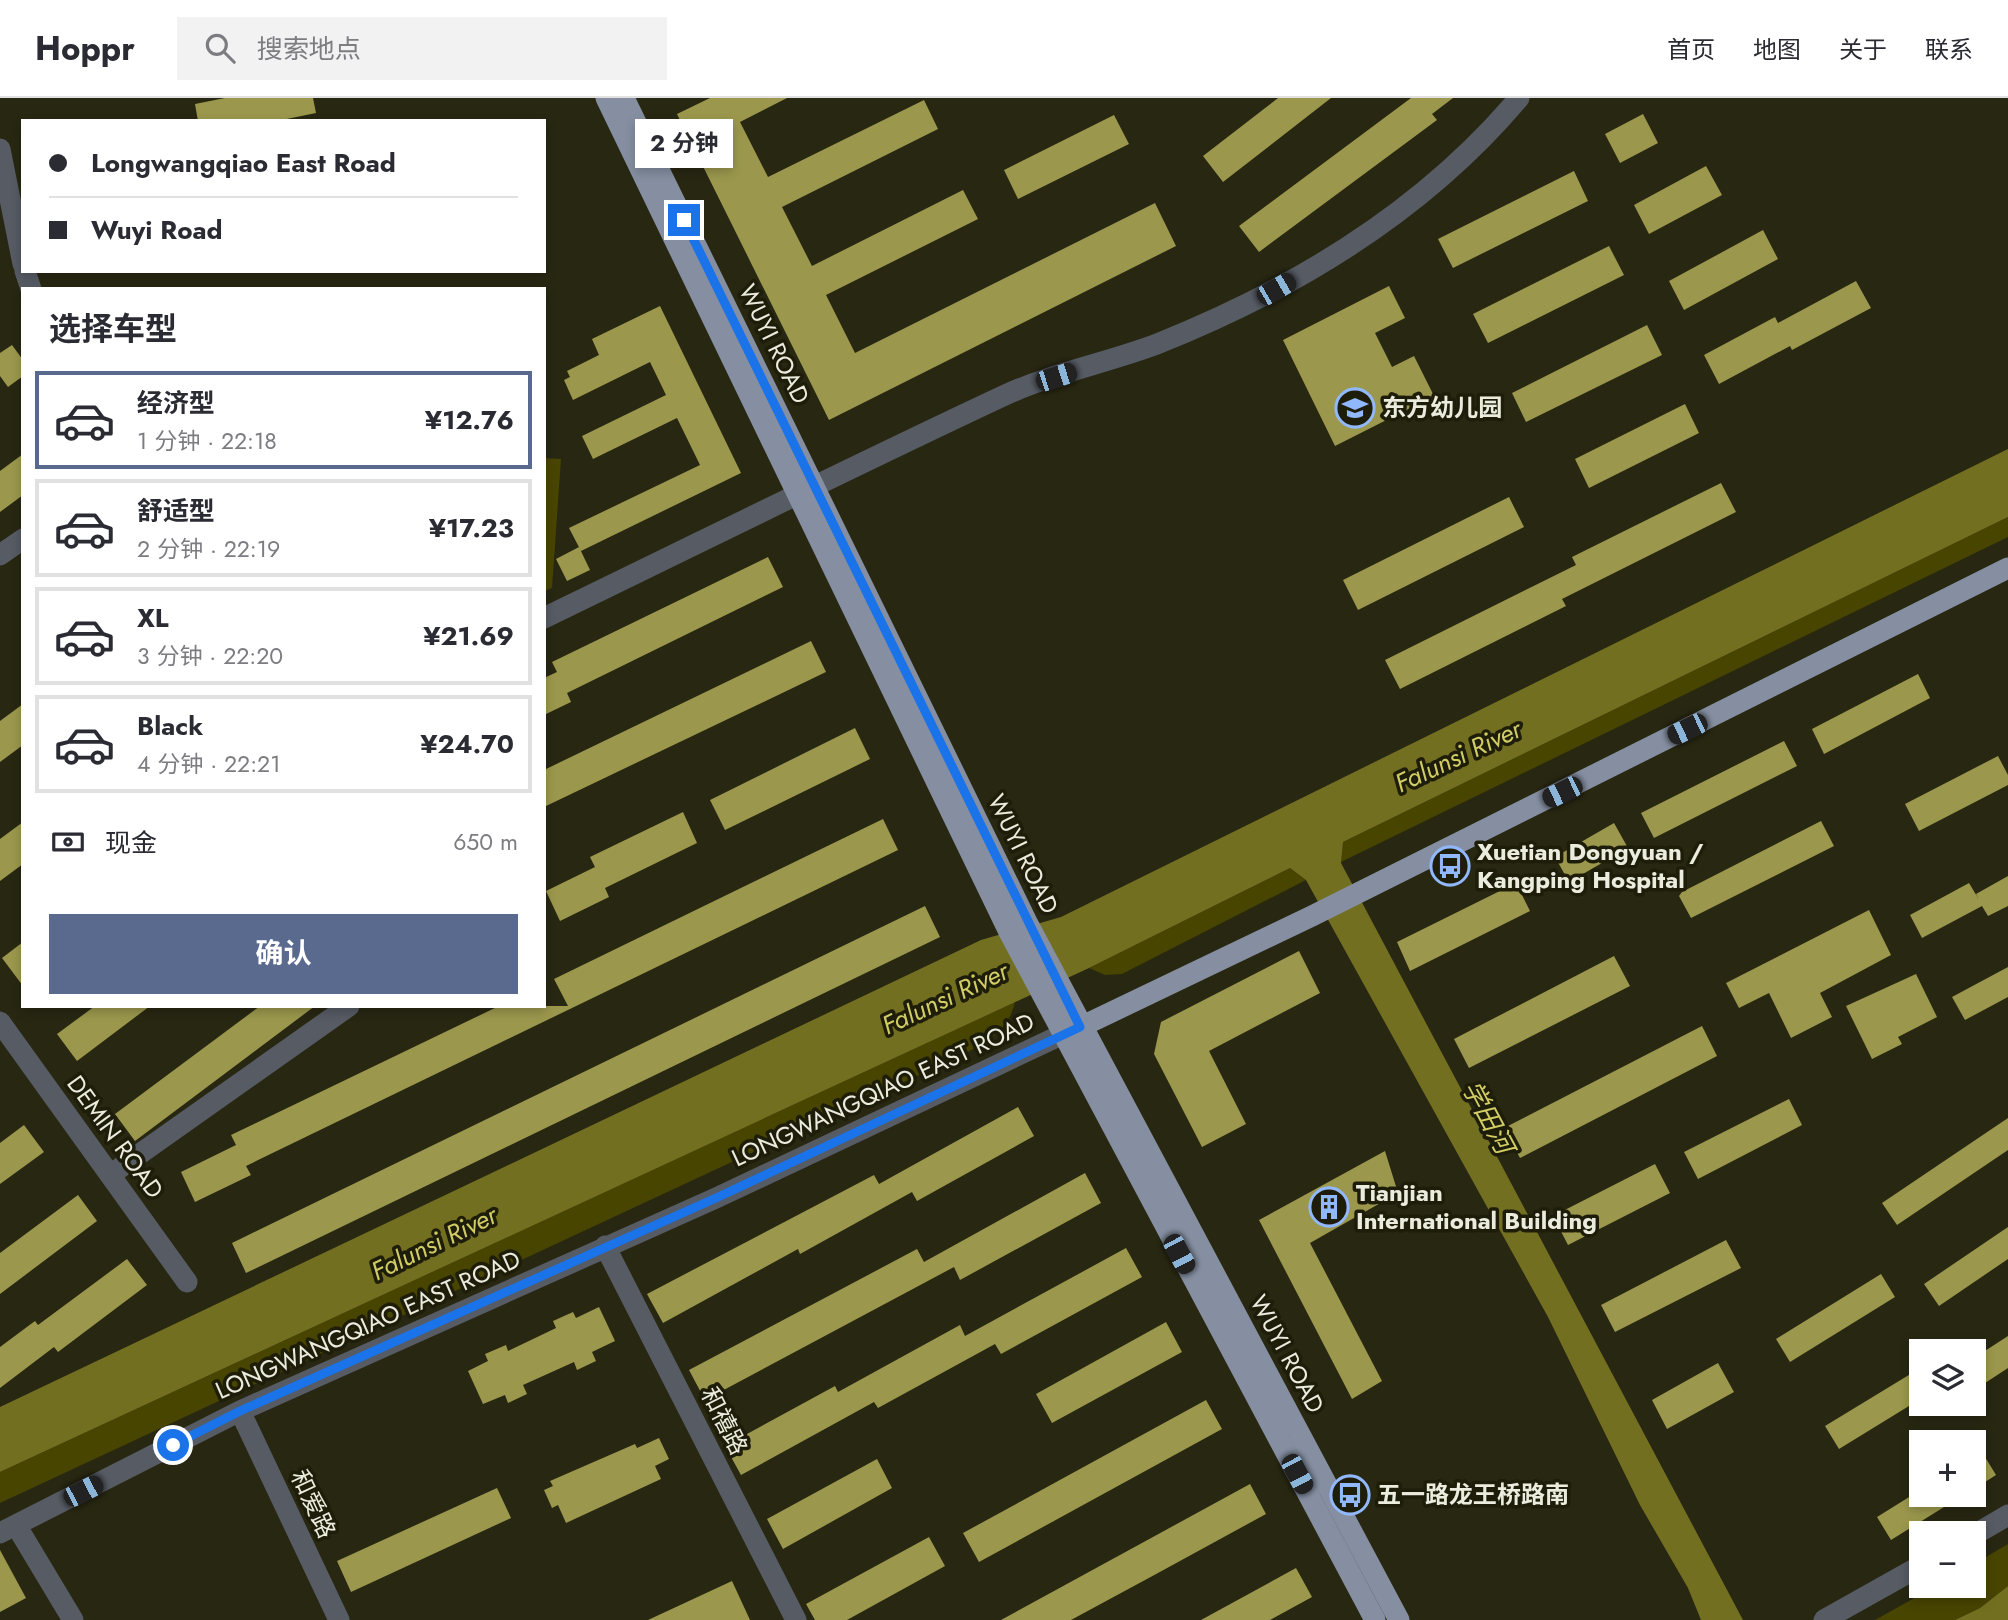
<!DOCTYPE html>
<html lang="zh">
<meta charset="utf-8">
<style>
:root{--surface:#fff;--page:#f2f2f3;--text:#2b2b33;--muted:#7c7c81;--line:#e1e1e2;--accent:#596a8e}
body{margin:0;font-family:Jost,"Noto Sans SC",sans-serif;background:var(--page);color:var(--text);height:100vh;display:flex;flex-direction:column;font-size:26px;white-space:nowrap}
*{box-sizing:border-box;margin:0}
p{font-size:23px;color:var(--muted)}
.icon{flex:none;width:38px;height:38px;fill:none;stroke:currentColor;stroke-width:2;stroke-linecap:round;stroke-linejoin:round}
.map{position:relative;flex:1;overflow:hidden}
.drawer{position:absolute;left:21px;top:189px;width:525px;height:721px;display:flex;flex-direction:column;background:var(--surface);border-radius:0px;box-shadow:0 4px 10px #0003}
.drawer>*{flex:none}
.banner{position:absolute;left:21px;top:21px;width:525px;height:154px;border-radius:0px;box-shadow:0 4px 10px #0003;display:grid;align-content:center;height:154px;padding:0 28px;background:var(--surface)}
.controls{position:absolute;left:1909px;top:1241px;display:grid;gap:14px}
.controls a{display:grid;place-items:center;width:77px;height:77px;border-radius:0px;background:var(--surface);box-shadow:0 4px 10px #0003;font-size:35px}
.end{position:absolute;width:32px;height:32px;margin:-16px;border:9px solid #1a73e8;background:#fff;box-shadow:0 0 0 4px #fff}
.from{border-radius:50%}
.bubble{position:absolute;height:49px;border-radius:0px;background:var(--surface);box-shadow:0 4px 10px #0003;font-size:23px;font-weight:700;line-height:49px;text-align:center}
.car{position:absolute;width:21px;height:42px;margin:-21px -10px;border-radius:9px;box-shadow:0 0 5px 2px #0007;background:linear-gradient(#222 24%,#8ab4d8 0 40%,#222 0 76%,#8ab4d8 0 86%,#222 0)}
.banner b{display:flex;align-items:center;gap:24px;height:66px;font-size:26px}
.banner b+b{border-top:2px solid var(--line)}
.banner i{width:18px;height:18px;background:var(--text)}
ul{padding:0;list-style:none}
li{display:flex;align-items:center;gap:21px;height:98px;margin:0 14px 10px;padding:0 14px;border:4px solid var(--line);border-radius:0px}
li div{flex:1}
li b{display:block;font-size:26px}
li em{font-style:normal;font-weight:700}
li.active{border-color:var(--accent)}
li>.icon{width:63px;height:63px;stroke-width:1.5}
h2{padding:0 28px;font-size:32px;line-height:84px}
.pay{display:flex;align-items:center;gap:18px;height:77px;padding:0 28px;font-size:26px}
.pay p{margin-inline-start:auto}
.cta{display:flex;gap:14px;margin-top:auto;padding:14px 28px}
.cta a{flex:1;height:80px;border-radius:0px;background:var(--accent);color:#fff;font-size:28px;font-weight:700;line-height:80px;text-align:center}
header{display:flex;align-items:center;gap:42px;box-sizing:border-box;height:98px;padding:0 35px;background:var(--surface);border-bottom:2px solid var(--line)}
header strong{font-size:33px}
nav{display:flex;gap:38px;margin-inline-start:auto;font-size:24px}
.search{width:490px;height:63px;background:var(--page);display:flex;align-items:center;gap:18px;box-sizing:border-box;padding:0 24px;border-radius:0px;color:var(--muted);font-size:26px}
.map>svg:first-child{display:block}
.green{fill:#484500}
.water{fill:#736f21}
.building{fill:#9b984d}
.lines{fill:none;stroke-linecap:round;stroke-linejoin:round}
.minor{stroke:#565b64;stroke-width:21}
.major{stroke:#858fa1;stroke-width:21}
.route{stroke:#1a73e8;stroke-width:9}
.labels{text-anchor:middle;stroke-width:7;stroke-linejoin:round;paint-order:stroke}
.street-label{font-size:24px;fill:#ebebde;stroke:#1e1d09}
.poi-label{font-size:24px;font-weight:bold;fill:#ebebde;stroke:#1e1d09;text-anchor:start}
.water-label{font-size:26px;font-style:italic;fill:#d1cd64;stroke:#1e1d09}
</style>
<header>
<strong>Hoppr</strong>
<div class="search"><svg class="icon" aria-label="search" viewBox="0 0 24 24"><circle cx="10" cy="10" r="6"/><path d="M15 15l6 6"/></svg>搜索地点</div>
<nav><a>首页</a><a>地图</a><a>关于</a><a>联系</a></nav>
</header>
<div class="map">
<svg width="2008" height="1522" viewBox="0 0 2008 1522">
<rect width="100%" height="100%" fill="#282712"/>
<path class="green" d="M 544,360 L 561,361 L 552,490 L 544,493 Z
M 2008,419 L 2008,439 L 1341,764 L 1343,744 Z
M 1290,770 L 1306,782 L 1122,876 L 1105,877 L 1089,870 Z
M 1015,904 C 1008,933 990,941 966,955 L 0,1405 L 0,1374 Z
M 2008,1446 L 2008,1488 L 1980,1510 L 1955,1522 L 1875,1522 L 1936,1488 L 1974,1488 L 1974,1466 Z"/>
<path class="water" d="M 2008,351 L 2008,419 L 1343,744 L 1341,765 L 1743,1522 L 1701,1522 L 1688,1490 L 1640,1407 L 1548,1219 L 1306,782 L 1290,770 L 1089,870 L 0,1374 L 0,1309 L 981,842 L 1061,819 Z
M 2008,1488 L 2008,1522 L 1955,1522 L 1980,1510 Z"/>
<path class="building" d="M 225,0 L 313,0 L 316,15 L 277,23 L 198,23 L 195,6 Z
M 710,0 L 787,0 L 740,24 L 768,79 L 924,2 L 938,31 L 782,109 L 812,168 L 963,92 L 978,121 L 826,197 L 855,255 L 1155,105 L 1176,148 L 829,322 L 677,16 Z
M 1278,0 L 1331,0 L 1223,84 L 1203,58 Z
M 1411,0 L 1453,0 L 1432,16 L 1437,22 L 1259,154 L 1239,128 Z
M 1643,16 L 1658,45 L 1620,65 L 1605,36 Z
M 1114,17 L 1129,46 L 1018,101 L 1004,72 Z
M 1706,68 L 1722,97 L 1649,136 L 1634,107 Z
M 1574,73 L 1588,103 L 1453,170 L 1438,141 Z
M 1763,132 L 1778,161 L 1684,212 L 1669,183 Z
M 1609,148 L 1624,177 L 1488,245 L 1473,216 Z
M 1856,183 L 1871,210 L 1792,252 L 1790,248 L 1719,286 L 1704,257 L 1775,219 L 1778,225 Z
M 1389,188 L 1405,220 L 1375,235 L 1392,269 L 1414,258 L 1434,298 L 1335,348 L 1283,242 Z
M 660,208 L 741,375 L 581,453 L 569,430 L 700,367 L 677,320 L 593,361 L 582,338 L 666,297 L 650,264 L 573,302 L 564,282 L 570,279 L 567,273 L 599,257 L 592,241 Z
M 1647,227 L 1662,257 L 1526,324 L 1512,295 Z
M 12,247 L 23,262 L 23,278 L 8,289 L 0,278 L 0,255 Z
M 1685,306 L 1699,335 L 1589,390 L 1575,361 Z
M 23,356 L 23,397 L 0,414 L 0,373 Z
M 1721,385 L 1736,414 L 1562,501 L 1566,508 L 1400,591 L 1385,562 L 1576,467 L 1572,459 Z
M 1509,399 L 1524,429 L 1358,512 L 1343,482 Z
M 579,449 L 590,472 L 567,483 L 556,461 Z
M 768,459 L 783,489 L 567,595 L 571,604 L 544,617 L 544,580 L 557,574 L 552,564 Z
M 811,543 L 826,574 L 544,709 L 544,672 Z
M 1918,576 L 1930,600 L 1824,656 L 1812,631 Z
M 23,606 L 23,647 L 0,664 L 0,623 Z
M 855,630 L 870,661 L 725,732 L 710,702 Z
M 1784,643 L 1797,668 L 1654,740 L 1641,715 Z
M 1998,658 L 2008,677 L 2008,687 L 1919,733 L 1905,706 Z
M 683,714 L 697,745 L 605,790 L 609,799 L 560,823 L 546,793 L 595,769 L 590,759 Z
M 883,721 L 898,752 L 246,1068 L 251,1077 L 195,1104 L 181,1074 L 236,1047 L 231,1037 L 499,908 L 568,908 L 554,881 Z
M 1821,723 L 1834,748 L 1691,820 L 1679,798 L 1682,794 Z
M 23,724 L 23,766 L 0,783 L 0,741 Z
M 1614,725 L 1628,750 L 1569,784 L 1555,759 Z
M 2008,778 L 2008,808 L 1988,818 L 1982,808 L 1922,840 L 1910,817 L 1969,785 L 1978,800 L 1976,796 Z
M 1516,785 L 1530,813 L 1410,873 L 1397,844 Z
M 925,808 L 940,839 L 246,1175 L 232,1145 Z
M 1869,812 L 1891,857 L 1820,895 L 1832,919 L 1791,940 L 1769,895 L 1739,910 L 1726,885 Z
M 23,844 L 23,888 L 2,860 Z
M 1299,853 L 1320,895 L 1209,953 L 1246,1026 L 1202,1049 L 1154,956 L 1161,924 Z
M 1614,858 L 1630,888 L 1469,970 L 1454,941 Z
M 2008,869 L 2008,899 L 1965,922 L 1952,899 Z
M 1916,876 L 1937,919 L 1898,939 L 1902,946 L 1872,961 L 1846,908 Z
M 95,908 L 150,908 L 77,963 L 57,936 Z
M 260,908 L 315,908 L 135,1043 L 115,1016 Z
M 1702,928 L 1717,958 L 1520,1060 L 1504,1030 Z
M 1789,1001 L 1802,1027 L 1698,1081 L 1684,1054 Z
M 1018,1009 L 1034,1038 L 917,1103 L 912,1094 L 800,1156 L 798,1151 L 663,1225 L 647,1196 L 874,1077 L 879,1086 Z
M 2008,1020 L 2008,1052 L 1897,1127 L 1882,1105 Z
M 24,1027 L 44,1054 L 0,1086 L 0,1045 Z
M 1385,1053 L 1398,1095 L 1310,1145 L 1382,1283 L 1352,1301 L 1259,1122 Z
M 1655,1066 L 1670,1095 L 1568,1147 L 1553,1118 Z
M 1085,1075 L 1101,1105 L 960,1182 L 954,1169 L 705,1302 L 689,1272 L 917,1151 L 924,1164 Z
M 78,1097 L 97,1123 L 0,1196 L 0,1155 Z
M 2008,1129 L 2008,1161 L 1939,1208 L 1924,1186 Z
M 1726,1142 L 1741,1170 L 1615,1234 L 1601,1207 Z
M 1126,1150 L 1142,1179 L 1001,1256 L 995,1246 L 878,1310 L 874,1304 L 741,1377 L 725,1348 L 835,1288 L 838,1294 L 960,1227 L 965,1238 Z
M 127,1161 L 147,1187 L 58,1254 L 54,1249 L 0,1290 L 0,1249 L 35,1223 L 38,1227 Z
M 1881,1176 L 1895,1199 L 1790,1264 L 1776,1241 Z
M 599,1209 L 615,1243 L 592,1254 L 596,1263 L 577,1272 L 574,1264 L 523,1287 L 527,1296 L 508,1305 L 505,1297 L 483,1306 L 468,1273 L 488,1263 L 485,1256 L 506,1247 L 508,1253 L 556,1230 L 553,1223 L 573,1214 L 576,1220 Z
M 1166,1224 L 1182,1254 L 1052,1325 L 1036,1296 Z
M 2008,1238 L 2008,1270 L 1982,1287 L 1974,1275 L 1974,1260 Z
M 1718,1265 L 1734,1294 L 1667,1331 L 1652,1302 Z
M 1922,1269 L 1922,1300 L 1839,1351 L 1825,1328 Z
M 1206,1302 L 1222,1331 L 979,1464 L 963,1435 Z
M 659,1340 L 669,1361 L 655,1368 L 661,1381 L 566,1425 L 558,1407 L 552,1410 L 544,1392 L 553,1388 L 550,1383 L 635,1346 L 637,1350 Z
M 1974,1341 L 1996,1377 L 1974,1391 Z
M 877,1361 L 892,1390 L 783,1451 L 767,1421 Z
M 1250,1386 L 1266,1416 L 1158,1475 L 1071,1522 L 1001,1522 Z
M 497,1390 L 511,1420 L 351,1494 L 337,1463 Z
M 1914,1396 L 1965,1396 L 1891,1442 L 1877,1419 Z
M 929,1439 L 945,1468 L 847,1522 L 815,1522 L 806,1506 Z
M 0,1452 L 26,1500 L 0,1514 Z
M 1296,1470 L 1312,1499 L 1270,1522 L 1201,1522 Z
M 732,1483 L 750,1522 L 648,1522 Z"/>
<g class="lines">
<path class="minor" d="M 0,51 L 23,166
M 25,173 L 31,191
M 0,457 L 23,441
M 544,520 C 697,446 849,370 1003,298 C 1052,275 1107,265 1157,246 C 1295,191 1423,114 1519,0
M 0,924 L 187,1184
M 110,1077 L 349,908
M 605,1148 L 796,1522
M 240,1313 L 339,1522
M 16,1427 L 73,1522
M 0,1435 L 240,1313 L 716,1100 L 1061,937
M 1974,1437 L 2008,1417
M 1824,1522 L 1922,1467"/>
<path class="major" d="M 606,0 L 1008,832 L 1375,1522
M 624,0 L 1028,826 L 1399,1522
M 1070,934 L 1312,818 L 2008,470"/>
</g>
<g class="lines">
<path class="route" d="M 173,1347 L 240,1313 L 716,1100 L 1080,929 L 684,122"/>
</g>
<defs>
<g id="school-ring" transform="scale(2.0125)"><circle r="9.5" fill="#1e1d09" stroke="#91b8fd" stroke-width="1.5"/><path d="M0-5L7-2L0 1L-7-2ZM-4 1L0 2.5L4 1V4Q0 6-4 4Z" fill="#91b8fd"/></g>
<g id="bus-ring" transform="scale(2.0125)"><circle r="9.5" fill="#1e1d09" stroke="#91b8fd" stroke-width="1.5"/><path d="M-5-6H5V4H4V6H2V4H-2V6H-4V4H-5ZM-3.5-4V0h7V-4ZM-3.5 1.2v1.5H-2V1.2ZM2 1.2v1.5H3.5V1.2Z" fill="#91b8fd"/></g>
<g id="building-ring" transform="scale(2.0125)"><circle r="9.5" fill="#1e1d09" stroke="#91b8fd" stroke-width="1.5"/><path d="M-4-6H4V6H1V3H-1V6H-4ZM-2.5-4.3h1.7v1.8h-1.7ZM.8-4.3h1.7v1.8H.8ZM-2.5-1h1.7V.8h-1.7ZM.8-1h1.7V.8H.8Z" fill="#91b8fd"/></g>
</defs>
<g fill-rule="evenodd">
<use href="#school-ring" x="1355" y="310"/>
<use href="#bus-ring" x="1450" y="768"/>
<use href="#building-ring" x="1329" y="1109"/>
<use href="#bus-ring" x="1350" y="1397"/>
</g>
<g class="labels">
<g class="street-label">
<text transform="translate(774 246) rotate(64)" y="8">WUYI ROAD</text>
<text transform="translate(1023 756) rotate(64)" y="8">WUYI ROAD</text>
<text transform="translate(883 992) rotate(-25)" y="8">LONGWANGQIAO EAST ROAD</text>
<text transform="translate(115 1039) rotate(54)" y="8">DEMIN ROAD</text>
<text transform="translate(368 1227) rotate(-24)" y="8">LONGWANGQIAO EAST ROAD</text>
<text transform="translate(1287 1256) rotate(62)" y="8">WUYI ROAD</text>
<text transform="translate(724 1323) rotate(63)" y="8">和禧路</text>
<text transform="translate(313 1406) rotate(65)" y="8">和爱路</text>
</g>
<g class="poi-label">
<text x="1382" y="318">东方幼儿园</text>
<text x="1477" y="762">Xuetian Dongyuan /<tspan x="1477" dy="28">Kangping Hospital</tspan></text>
<text x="1356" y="1103">Tianjian<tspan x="1356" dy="28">International Building</tspan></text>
<text x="1377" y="1405">五一路龙王桥路南</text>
</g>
<g class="water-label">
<text transform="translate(1458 658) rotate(-25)" y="9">Falunsi River</text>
<text transform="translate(945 900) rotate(-25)" y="9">Falunsi River</text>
<text transform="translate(1488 1019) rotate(62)" y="9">学田河</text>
<text transform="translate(434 1145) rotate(-26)" y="9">Falunsi River</text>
</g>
</g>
</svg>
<div class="controls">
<a><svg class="icon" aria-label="layers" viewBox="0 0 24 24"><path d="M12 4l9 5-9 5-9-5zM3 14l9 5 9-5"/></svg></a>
<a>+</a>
<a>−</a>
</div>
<i class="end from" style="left:173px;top:1347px"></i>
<i class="end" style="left:684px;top:122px"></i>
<div class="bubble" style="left:635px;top:21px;width:98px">2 分钟</div>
<i class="car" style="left:1276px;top:191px;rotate:60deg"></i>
<i class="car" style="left:1056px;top:279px;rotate:72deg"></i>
<i class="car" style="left:1687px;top:631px;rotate:244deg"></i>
<i class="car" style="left:1562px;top:694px;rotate:244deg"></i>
<i class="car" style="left:1179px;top:1156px;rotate:152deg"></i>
<i class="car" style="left:1297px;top:1376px;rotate:152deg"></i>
<i class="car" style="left:83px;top:1393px;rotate:63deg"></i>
<div class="banner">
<b><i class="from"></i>Longwangqiao East Road</b>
<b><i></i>Wuyi Road</b>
</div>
<section class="drawer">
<h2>选择车型</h2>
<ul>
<li class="active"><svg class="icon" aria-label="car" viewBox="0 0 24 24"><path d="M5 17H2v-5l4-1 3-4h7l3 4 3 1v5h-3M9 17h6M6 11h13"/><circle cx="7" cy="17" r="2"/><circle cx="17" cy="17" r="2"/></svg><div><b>经济型</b><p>1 分钟 · 22:18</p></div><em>¥12.76</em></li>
<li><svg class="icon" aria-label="car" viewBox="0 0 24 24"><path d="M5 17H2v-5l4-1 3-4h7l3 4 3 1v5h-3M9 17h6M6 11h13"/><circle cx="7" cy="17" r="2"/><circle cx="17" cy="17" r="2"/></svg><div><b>舒适型</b><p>2 分钟 · 22:19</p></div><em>¥17.23</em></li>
<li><svg class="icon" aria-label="car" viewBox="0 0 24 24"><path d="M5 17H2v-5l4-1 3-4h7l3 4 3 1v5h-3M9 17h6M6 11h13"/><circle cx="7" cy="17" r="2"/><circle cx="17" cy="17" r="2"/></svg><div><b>XL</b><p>3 分钟 · 22:20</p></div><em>¥21.69</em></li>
<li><svg class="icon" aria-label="car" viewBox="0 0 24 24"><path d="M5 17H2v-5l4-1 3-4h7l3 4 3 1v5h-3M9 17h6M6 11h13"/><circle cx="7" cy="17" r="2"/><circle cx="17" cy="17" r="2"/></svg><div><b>Black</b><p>4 分钟 · 22:21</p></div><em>¥24.70</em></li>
</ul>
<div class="pay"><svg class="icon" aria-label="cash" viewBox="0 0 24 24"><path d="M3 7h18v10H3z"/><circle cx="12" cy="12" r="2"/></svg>现金<p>650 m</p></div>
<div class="cta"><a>确认</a></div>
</section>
</div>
